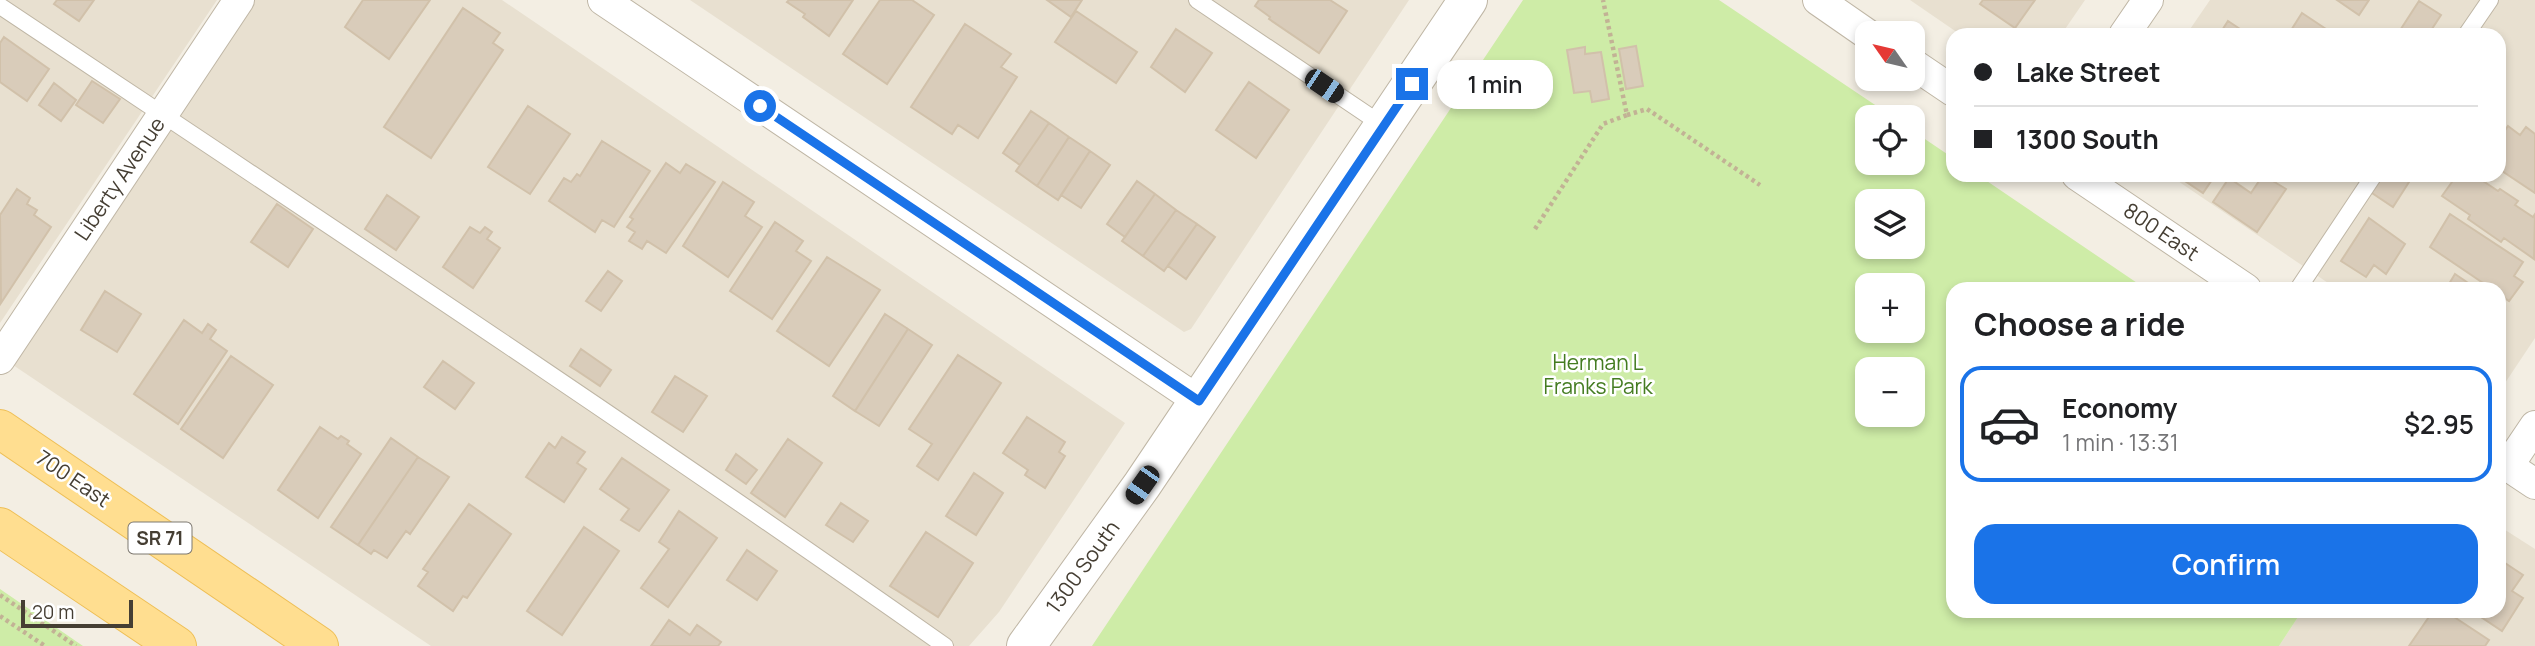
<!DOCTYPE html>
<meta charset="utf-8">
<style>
:root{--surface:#fff;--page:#f2f2f2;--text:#202124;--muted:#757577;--line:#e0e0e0;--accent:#1a73e8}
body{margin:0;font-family:Manrope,sans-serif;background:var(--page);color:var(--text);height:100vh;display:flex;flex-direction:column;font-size:26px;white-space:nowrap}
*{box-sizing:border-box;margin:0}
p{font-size:23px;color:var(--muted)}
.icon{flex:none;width:38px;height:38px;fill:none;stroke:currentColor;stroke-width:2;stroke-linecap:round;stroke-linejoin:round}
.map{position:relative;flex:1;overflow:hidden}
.panel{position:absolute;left:1946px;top:282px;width:560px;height:336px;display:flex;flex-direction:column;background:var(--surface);border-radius:21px;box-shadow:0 4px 10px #0003}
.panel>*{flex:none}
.banner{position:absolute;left:1946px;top:28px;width:560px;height:154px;border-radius:21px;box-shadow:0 4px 10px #0003;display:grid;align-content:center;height:154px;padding:0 28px;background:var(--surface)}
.needle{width:46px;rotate:304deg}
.tools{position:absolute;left:1855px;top:21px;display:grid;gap:14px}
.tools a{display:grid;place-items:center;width:70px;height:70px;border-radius:14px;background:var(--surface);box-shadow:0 4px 10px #0003;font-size:35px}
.scale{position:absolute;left:21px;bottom:18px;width:112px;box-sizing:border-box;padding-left:7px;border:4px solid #453e33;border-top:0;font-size:19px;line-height:24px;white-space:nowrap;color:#453e33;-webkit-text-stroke:5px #fff;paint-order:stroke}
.end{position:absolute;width:32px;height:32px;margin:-16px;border:9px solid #1a73e8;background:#fff;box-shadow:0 0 0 4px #fff}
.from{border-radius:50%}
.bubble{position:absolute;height:49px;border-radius:21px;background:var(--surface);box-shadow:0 4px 10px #0003;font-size:23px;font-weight:600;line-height:49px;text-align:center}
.car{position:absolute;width:21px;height:42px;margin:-21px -10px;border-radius:9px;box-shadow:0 0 5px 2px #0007;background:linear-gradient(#222 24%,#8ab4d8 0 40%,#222 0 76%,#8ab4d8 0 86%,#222 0)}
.banner b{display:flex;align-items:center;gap:24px;height:66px;font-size:26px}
.banner b+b{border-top:2px solid var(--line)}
.banner i{width:18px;height:18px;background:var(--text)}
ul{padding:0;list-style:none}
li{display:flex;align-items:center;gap:21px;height:116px;margin:0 14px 10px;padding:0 14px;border:4px solid transparent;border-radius:21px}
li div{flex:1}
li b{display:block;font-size:26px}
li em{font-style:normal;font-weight:600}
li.on{border-color:var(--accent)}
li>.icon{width:63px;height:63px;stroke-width:1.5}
h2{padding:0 28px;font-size:32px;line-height:84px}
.button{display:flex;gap:14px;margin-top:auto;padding:14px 28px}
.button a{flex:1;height:80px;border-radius:21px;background:var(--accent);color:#fff;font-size:28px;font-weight:600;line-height:80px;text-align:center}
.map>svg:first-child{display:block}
.residential{fill:#e8e0d0}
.green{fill:#ceeca7;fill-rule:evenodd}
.building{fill:#d9ccba;stroke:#d1c1aa;stroke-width:2}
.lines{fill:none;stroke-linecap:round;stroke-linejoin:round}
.service-casing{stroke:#bfb6a5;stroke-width:18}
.minor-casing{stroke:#bfb6a5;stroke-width:32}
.tertiary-casing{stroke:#bfb6a5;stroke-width:40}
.primary-casing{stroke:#eebf56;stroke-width:40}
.path{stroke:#c2b295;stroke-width:4.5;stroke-dasharray:3.5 3.5;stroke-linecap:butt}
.service{stroke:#fff;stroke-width:16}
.minor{stroke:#fff;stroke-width:30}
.tertiary{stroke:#fff;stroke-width:38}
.primary{stroke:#ffde90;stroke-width:38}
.route{stroke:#1a73e8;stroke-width:9}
.labels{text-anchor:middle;stroke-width:5;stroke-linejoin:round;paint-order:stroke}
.shield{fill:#fff;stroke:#7d7870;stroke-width:2}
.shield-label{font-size:19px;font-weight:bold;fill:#453e33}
.street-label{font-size:21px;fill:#453e33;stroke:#fff}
.park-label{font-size:21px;fill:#447c21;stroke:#fff}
</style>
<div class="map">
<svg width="2535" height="646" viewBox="0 0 2535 646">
<rect width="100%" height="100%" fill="#f3eee3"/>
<path class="residential" d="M 0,0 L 217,0 L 0,323 Z
M 255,0 L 502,0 L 1125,423 L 999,612 L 969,646 L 431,646 L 13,365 L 17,356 Z
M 690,0 L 1409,0 L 1191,329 L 1184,332 Z
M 1910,0 L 2085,0 L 2061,35 L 1961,35 Z
M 2210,0 L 2535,0 L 2535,338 L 2499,392 L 2499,289 L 2337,289 L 2169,175 L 2499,175 L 2499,35 L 2186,35 Z
M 2499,526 L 2535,549 L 2535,646 L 2279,646 L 2302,611 L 2499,611 Z"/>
<path class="green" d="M 1523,0 L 1719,0 L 1893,117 L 1867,117 L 1867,163 L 1913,163 L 1913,131 L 1953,158 L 1953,175 L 1978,175 L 2146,289 L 1953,289 L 1953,611 L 2302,611 L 2279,646 L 1092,646 ZM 1867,201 L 1913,201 L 1913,247 L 1867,247 ZM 1867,285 L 1913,285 L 1913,331 L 1867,331 ZM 1867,369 L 1913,369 L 1913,415 L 1867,415 Z
M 0,589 L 83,646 L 0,646 Z"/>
<path class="building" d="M 57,0 L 94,0 L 79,21 L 54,4 Z
M 363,0 L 430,0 L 389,59 L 345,27 Z
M 789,0 L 853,0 L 829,36 L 803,17 L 805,14 L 787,2 Z
M 880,0 L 912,0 L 934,15 L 887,84 L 843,54 Z
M 1047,0 L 1082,0 L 1071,17 Z
M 1259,0 L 1330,0 L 1347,11 L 1319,53 L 1269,19 L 1270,17 L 1255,6 Z
M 1983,0 L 2035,0 L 2015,28 L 1980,4 Z
M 2337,0 L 2369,0 L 2359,15 Z
M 2419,1 L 2441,15 L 2428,35 L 2397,35 Z
M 463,8 L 500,33 L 493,43 L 503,50 L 431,158 L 384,127 Z
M 1076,11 L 1137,52 L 1116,83 L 1055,42 Z
M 2302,13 L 2335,35 L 2288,35 Z
M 2228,21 L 2249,35 L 2219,35 Z
M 965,24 L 1011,54 L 1001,67 L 1017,77 L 978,138 L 958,125 L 952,134 L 911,107 Z
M 1176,29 L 1212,53 L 1185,92 L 1151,67 Z
M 4,37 L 49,69 L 27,101 L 0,82 L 0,43 Z
M 1636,46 L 1643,86 L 1626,89 L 1619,49 Z
M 1585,47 L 1585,54 L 1601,52 L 1609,99 L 1592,102 L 1590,91 L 1574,93 L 1567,50 Z
M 92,81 L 120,99 L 103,123 L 76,105 Z
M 1249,82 L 1289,110 L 1256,158 L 1216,130 Z
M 54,83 L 76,100 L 61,121 L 39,105 Z
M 528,106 L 570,134 L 530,194 L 488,167 Z
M 1031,111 L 1049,123 L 1020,165 L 1003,153 Z
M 1049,123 L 1069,137 L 1037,186 L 1016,171 Z
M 2508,126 L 2520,135 L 2526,127 L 2535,134 L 2535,193 L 2499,169 L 2499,139 Z
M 1069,137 L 1090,151 L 1058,200 L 1037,186 Z
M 602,141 L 650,171 L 614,227 L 602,220 L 595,232 L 549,201 L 564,178 L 571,182 L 577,174 L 580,176 Z
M 1090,151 L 1110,165 L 1081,208 L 1061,195 Z
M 666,163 L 680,173 L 686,164 L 715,182 L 666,253 L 647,241 L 642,249 L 629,241 L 635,232 L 627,227 L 633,219 L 630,217 Z
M 2176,175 L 2220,175 L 2217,179 L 2214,177 L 2203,193 Z
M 2263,175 L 2286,189 L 2257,232 L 2213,202 L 2229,178 L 2251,193 Z
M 2380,175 L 2399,175 L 2409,182 L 2393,207 L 2369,191 Z
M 2457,175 L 2474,175 L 2498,191 L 2500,189 L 2518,201 L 2515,205 L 2533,217 L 2535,214 L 2534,259 L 2504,238 L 2501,242 L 2468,219 L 2470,215 L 2442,196 Z
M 1137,181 L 1155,194 L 1125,237 L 1107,224 Z
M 723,182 L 754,202 L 745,216 L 762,227 L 728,277 L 683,246 Z
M 17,189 L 30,198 L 27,204 L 37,210 L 34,215 L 51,227 L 1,303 L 0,215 Z
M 1155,194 L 1176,210 L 1143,256 L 1122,241 Z
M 387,195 L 419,217 L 396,250 L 365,229 Z
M 277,204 L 313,229 L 288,267 L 251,242 Z
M 1176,210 L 1197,224 L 1164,271 L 1143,256 Z
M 2450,214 L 2523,262 L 2514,276 L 2523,282 L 2509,301 L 2499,294 L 2499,289 L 2492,289 L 2430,247 Z
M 2369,218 L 2405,244 L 2386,274 L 2374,265 L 2366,277 L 2341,261 Z
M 775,222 L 803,241 L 796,251 L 811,261 L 772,319 L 730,291 Z
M 1197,224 L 1215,237 L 1186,279 L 1168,266 Z
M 470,227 L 480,233 L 485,227 L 492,232 L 487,239 L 500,248 L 473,288 L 443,267 Z
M 827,257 L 880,290 L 829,366 L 777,331 Z
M 608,271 L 622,281 L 601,311 L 586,301 Z
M 2455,274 L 2477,289 L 2446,289 Z
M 105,291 L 141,314 L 117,352 L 81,330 Z
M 885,314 L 908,329 L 855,411 L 833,396 Z
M 184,320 L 202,333 L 208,324 L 216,330 L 210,339 L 227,351 L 178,424 L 134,394 Z
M 908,329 L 932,345 L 879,426 L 855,411 Z
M 581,349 L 611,370 L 600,386 L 570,366 Z
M 958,355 L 1001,383 L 938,480 L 917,466 L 932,444 L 909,429 Z
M 231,356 L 273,385 L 223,458 L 181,429 Z
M 443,361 L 474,383 L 455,409 L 424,387 Z
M 675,376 L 707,396 L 683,432 L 652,412 Z
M 1027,417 L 1065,442 L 1059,452 L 1065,456 L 1045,488 L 1025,475 L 1028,470 L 1003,453 Z
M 320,427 L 338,439 L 341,436 L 349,441 L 347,444 L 361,454 L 318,518 L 278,490 Z
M 562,437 L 585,452 L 577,463 L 586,469 L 564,502 L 526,477 L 549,443 L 555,448 Z
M 391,438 L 418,457 L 358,545 L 331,527 Z
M 788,439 L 822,463 L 785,517 L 751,493 Z
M 736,454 L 757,470 L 746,484 L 726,470 Z
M 418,457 L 449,477 L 410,534 L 406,531 L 387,558 L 374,550 L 371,554 L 358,545 Z
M 622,458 L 669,490 L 639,531 L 621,520 L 629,509 L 600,489 Z
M 974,473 L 1003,493 L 976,535 L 946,516 Z
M 841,503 L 868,521 L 853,542 L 826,525 Z
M 469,504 L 511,534 L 467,598 L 463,596 L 453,611 L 418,586 L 428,572 L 423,569 Z
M 679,511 L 717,538 L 668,607 L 641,588 L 669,549 L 659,542 Z
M 584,527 L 619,551 L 562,635 L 527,611 Z
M 926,532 L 973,563 L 938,617 L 890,586 Z
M 747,550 L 777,571 L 757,600 L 727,580 Z
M 2499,559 L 2523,575 L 2512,591 L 2523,598 L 2502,631 L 2472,611 L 2499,611 Z
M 2433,611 L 2445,611 L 2489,640 L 2485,646 L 2409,646 Z
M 669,620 L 690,635 L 697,625 L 721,642 L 718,646 L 651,646 Z"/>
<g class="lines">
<g class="service-casing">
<path id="service" d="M 1197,0 L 1384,126
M 0,6 C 316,217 634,427 945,646
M 2466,35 L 2490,0
M 2298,289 L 2374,175"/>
</g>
<g class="minor-casing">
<path id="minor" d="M 603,0 L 1199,401
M 1818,0 L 1867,34
M 2124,35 L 2148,0
M 1913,64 L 1953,91
M 2077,175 L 2246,289
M 0,359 L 239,0
M 2499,460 L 2535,484
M 2508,466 L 2535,426"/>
</g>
<g class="tertiary-casing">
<path id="tertiary" d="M 1026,646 L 1142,485 L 1468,0"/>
</g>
<g class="primary-casing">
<path id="primary" d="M 0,429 L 319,646
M 0,527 L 177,646"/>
</g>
<path class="path" d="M 1627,115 L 1647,109 L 1760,185
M 1535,229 L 1603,124 L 1627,115 L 1603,0
M 0,595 L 76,646
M 0,616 L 45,646"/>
<use href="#service" class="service"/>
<use href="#minor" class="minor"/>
<use href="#tertiary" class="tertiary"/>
<use href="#primary" class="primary"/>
</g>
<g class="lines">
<path class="route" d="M 760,106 L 1199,401 L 1412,84"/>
</g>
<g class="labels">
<rect class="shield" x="128.5" y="522.5" width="63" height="31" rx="5"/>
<g class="shield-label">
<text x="160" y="545">SR 71</text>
</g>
<g class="street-label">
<text transform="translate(120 179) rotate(-56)" y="7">Liberty Avenue</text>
<text transform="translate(2161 232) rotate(34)" y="7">800 East</text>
<text transform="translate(73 479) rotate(34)" y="7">700 East</text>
<text transform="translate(1083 567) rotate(-54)" y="7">1300 South</text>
</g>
<g class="park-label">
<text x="1598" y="370">Herman L<tspan x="1598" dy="24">Franks Park</tspan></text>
</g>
</g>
</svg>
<div class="tools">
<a><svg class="needle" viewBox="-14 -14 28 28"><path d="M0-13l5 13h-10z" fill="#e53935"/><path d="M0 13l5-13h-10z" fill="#757577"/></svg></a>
<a><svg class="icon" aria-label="locate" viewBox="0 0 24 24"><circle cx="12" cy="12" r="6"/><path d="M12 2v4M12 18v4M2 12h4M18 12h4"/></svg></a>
<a><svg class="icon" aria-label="layers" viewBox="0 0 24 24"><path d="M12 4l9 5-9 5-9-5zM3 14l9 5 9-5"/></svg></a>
<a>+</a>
<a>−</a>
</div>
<div class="scale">20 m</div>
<i class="end from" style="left:760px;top:106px"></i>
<i class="end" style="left:1412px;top:84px"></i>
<div class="bubble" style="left:1437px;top:60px;width:116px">1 min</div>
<i class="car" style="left:1324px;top:86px;rotate:124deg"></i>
<i class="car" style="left:1142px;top:485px;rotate:215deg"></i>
<div class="banner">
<b><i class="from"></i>Lake Street</b>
<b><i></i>1300 South</b>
</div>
<section class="panel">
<h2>Choose a ride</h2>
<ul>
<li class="on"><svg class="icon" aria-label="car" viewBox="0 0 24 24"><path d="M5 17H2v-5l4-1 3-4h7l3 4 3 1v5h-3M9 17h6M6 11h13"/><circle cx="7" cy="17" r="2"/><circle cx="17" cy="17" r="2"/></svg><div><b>Economy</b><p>1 min · 13:31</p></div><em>$2.95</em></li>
</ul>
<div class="button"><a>Confirm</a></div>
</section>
</div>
